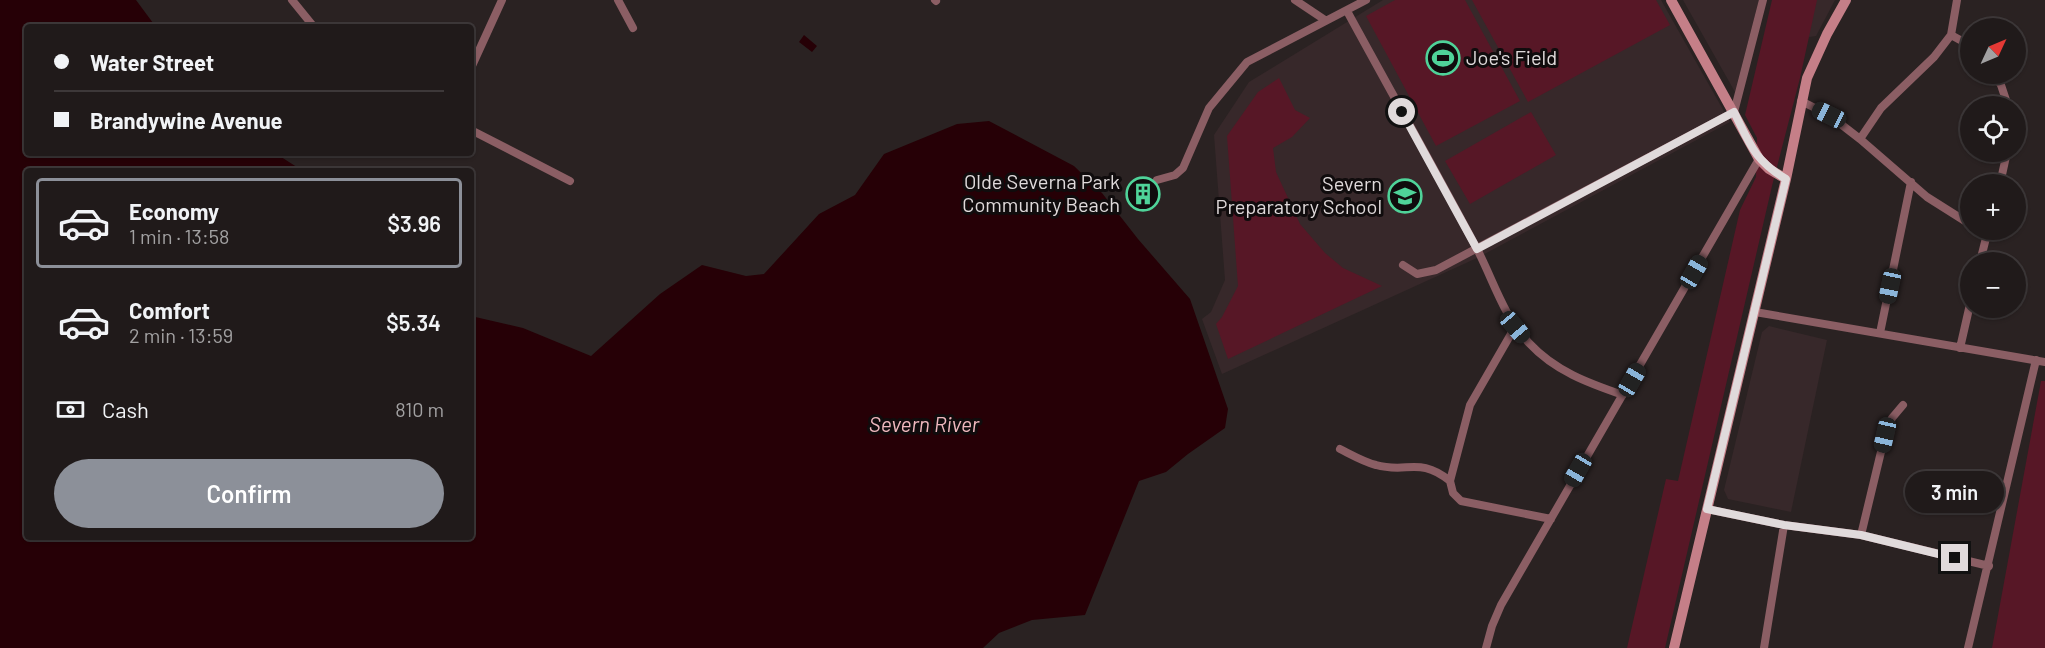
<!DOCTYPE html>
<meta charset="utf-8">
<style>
:root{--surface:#201a1a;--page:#282323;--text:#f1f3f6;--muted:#a2a1a2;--line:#3d3839;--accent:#8c9099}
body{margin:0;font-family:Barlow,sans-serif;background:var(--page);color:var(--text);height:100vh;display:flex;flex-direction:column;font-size:22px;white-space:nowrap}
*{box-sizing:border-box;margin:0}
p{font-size:20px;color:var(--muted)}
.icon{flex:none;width:33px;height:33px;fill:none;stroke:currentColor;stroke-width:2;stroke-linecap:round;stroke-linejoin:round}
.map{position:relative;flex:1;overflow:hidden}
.sheet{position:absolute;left:24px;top:168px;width:450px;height:372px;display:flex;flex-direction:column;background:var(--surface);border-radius:6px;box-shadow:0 2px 4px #0004,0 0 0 2px var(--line)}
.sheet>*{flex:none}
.top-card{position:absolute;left:24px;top:24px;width:450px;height:132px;border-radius:6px;box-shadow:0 2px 4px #0004,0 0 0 2px var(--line);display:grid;align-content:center;height:132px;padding:0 30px;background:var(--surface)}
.needle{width:39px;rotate:46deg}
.tools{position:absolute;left:1960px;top:18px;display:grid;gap:12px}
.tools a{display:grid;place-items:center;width:66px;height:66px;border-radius:50%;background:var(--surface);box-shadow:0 2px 4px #0004,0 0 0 2px var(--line);font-size:30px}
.end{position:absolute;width:27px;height:27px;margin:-14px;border:8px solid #e0dadb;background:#111;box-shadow:0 0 0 3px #111}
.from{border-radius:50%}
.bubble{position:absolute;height:42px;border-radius:21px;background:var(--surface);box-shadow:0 2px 4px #0004,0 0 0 2px var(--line);font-size:20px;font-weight:600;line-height:42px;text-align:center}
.car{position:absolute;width:18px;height:36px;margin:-18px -9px;border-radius:8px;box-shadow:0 0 4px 2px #0007;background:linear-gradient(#222 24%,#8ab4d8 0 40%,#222 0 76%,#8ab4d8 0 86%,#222 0)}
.top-card b{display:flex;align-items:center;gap:21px;height:57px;font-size:22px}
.top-card b+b{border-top:2px solid var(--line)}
.top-card i{width:15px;height:15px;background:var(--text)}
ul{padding:10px 0 0;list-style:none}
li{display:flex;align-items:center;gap:18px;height:90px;margin:0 12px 9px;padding:0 18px;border:3px solid transparent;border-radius:6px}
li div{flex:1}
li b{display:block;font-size:22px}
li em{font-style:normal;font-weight:600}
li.on{border-color:var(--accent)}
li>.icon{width:54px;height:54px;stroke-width:1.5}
.pay{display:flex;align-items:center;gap:15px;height:66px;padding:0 30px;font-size:22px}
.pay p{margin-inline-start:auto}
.cta{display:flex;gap:12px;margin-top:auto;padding:12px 30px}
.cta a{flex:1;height:69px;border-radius:36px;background:var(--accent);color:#fff;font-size:24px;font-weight:600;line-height:69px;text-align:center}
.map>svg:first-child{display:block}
.built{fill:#37282a}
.green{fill:#571726}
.water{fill:#260006}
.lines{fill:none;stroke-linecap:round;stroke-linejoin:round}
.street{stroke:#8b5e64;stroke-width:8}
.secondary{stroke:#c57f88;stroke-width:10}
.route{stroke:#e0dadb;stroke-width:8}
.labels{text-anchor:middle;stroke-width:6;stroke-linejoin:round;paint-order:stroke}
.poi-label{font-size:20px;fill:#e0dadb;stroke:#100c0d;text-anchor:end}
.water-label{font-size:21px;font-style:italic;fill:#efb8be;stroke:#100c0d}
</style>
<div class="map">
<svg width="2045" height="648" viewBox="0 0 2045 648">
<rect width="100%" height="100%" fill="#2a2222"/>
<path class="built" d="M 1383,0 L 1661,0 L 1730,122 L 1477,258 L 1222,374 L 1202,319 L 1211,312 L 1225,280 L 1214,135 L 1249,82 Z
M 1683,0 L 1759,0 L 1735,92 Z
M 1813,0 L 1835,0 L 1816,36 L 1803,38 Z
M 1769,326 L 1827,340 L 1791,512 L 1728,499 L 1724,490 L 1762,332 Z"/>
<path class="green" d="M 1395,0 L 1465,0 L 1520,101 L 1436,146 L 1366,16 Z
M 1472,0 L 1656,0 L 1670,25 L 1528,102 Z
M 1772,0 L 1817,0 L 1800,78 L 1772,186 L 1665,648 L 1627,648 L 1666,479 L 1678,481 L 1740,210 L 1756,177 L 1757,138 L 1745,115 Z
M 1279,78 L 1295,110 L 1310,118 L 1292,137 L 1273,148 L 1276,172 L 1300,224 L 1325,253 L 1343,268 L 1382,286 L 1228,359 L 1216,324 L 1222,317 L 1238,286 L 1227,136 L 1258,92 Z
M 1531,112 L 1556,155 L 1470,204 L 1445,161 Z
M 2041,381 L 2045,381 L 2045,648 L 1992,648 Z"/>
<path class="water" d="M 0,0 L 136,0 L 156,27 L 27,27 L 27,153 L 275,153 L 303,171 L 27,171 L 27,537 L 471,537 L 471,316 L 523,328 L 591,356 L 660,294 L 702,265 L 746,276 L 764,274 L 819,214 L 855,195 L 884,154 L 957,124 L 989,121 L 1074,166 L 1102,193 L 1138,239 L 1190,299 L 1228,409 L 1225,428 L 1188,454 L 1166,472 L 1139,481 L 1085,615 L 1032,620 L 999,633 L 983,648 L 0,648 Z
M 804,35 L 817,46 L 812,52 L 799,42 Z"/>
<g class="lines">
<path class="street" d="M 292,0 L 314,27
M 618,0 L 633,28
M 935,0 L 936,1
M 1295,0 L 1325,20
M 1347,11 C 1390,90 1434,168 1476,247 C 1493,279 1503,316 1529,343 C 1555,371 1588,383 1623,395
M 1951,35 L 1971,46
M 471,68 L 502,0
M 1993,74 L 2001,85 L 2008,106
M 1801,101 L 1829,115 L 1860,139 L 1881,108 L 1934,57 L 1951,35 L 1957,0
M 471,130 L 570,181
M 1860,139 L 1927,197 L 1965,221 L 1971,222
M 1157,180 L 1175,175 L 1183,168 L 1209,108 L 1247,62 L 1366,0
M 2000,184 L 2007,152
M 1980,262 L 1988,230
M 1403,265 L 1417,274 L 1436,270 L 1734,112 L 1763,0
M 1755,312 L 2045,362
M 1515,327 L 1470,405 L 1450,481 L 1453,493 L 1461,501 L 1551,519
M 1880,333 L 1911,182
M 1960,348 L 1971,300
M 1340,449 C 1352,455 1364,462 1376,465 C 1407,474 1419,456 1450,481
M 1707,509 L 1784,525 L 1861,535 L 1989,566
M 1861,535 L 1886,431 L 1892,418 L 1903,405
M 1486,648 L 1492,626 L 1501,605 L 1759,159
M 1764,648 L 1784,525
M 1968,648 L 2036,360"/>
<path class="secondary" d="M 1671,0 L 1759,159 L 1769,169 L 1786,179
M 1674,648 L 1786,179 L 1807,78 L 1827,34 L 1846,0"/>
</g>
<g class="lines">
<path class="route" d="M 1402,112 L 1477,249 L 1734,112 C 1750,144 1754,160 1786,179 L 1707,509 L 1784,525 L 1861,535 L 1955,558"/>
</g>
<defs>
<g id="stadium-ring" transform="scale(1.725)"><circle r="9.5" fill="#100c0d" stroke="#4fd399" stroke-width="1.5"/><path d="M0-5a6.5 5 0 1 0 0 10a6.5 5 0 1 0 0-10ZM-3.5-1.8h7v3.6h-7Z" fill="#4fd399"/></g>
<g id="building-ring" transform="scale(1.725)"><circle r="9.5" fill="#100c0d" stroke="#4fd399" stroke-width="1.5"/><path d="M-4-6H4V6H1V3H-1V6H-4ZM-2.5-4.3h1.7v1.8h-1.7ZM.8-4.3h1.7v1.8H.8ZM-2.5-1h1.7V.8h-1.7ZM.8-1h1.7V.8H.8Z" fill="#4fd399"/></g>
<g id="school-ring" transform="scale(1.725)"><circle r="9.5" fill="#100c0d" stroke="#4fd399" stroke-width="1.5"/><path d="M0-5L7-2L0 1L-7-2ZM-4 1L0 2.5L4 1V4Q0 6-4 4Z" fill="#4fd399"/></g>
</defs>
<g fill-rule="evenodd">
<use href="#stadium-ring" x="1443" y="58"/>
<use href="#building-ring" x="1143" y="194"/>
<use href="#school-ring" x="1405" y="196"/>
</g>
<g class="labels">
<g class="poi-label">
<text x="1466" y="65" text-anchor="start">Joe's Field</text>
<text x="1120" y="189">Olde Severna Park<tspan x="1120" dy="23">Community Beach</tspan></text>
<text x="1382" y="191">Severn<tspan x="1382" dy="23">Preparatory School</tspan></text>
</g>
<g class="water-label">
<text x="924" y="432">Severn River</text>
</g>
</g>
</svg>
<div class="tools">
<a><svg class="needle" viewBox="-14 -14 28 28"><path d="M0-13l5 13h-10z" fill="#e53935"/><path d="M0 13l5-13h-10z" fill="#a2a1a2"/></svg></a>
<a><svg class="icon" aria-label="locate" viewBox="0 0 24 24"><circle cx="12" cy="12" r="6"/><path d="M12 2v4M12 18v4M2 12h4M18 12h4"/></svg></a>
<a>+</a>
<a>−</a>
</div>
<i class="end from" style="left:1402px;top:112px"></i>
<i class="end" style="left:1955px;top:558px"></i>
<div class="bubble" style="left:1905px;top:471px;width:99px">3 min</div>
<i class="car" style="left:1829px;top:115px;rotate:296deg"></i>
<i class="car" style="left:1694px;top:272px;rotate:30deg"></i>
<i class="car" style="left:1890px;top:286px;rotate:192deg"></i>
<i class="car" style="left:1515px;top:327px;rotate:140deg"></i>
<i class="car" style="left:1632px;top:380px;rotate:30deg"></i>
<i class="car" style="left:1885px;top:435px;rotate:193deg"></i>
<i class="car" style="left:1578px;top:470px;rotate:210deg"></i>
<div class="top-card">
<b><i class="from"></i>Water Street</b>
<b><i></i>Brandywine Avenue</b>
</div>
<section class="sheet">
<ul>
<li class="on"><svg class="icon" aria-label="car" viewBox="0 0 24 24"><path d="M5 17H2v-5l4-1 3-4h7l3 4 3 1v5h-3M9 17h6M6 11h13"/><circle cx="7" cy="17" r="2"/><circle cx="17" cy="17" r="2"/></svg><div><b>Economy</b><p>1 min · 13:58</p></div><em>$3.96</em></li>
<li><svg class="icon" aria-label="car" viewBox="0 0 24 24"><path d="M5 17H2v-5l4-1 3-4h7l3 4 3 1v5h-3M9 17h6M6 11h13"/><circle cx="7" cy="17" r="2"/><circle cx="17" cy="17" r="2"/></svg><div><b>Comfort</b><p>2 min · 13:59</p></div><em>$5.34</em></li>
</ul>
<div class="pay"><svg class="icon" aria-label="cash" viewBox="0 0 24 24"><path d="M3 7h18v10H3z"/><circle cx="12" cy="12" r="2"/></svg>Cash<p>810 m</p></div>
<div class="cta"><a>Confirm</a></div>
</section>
</div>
